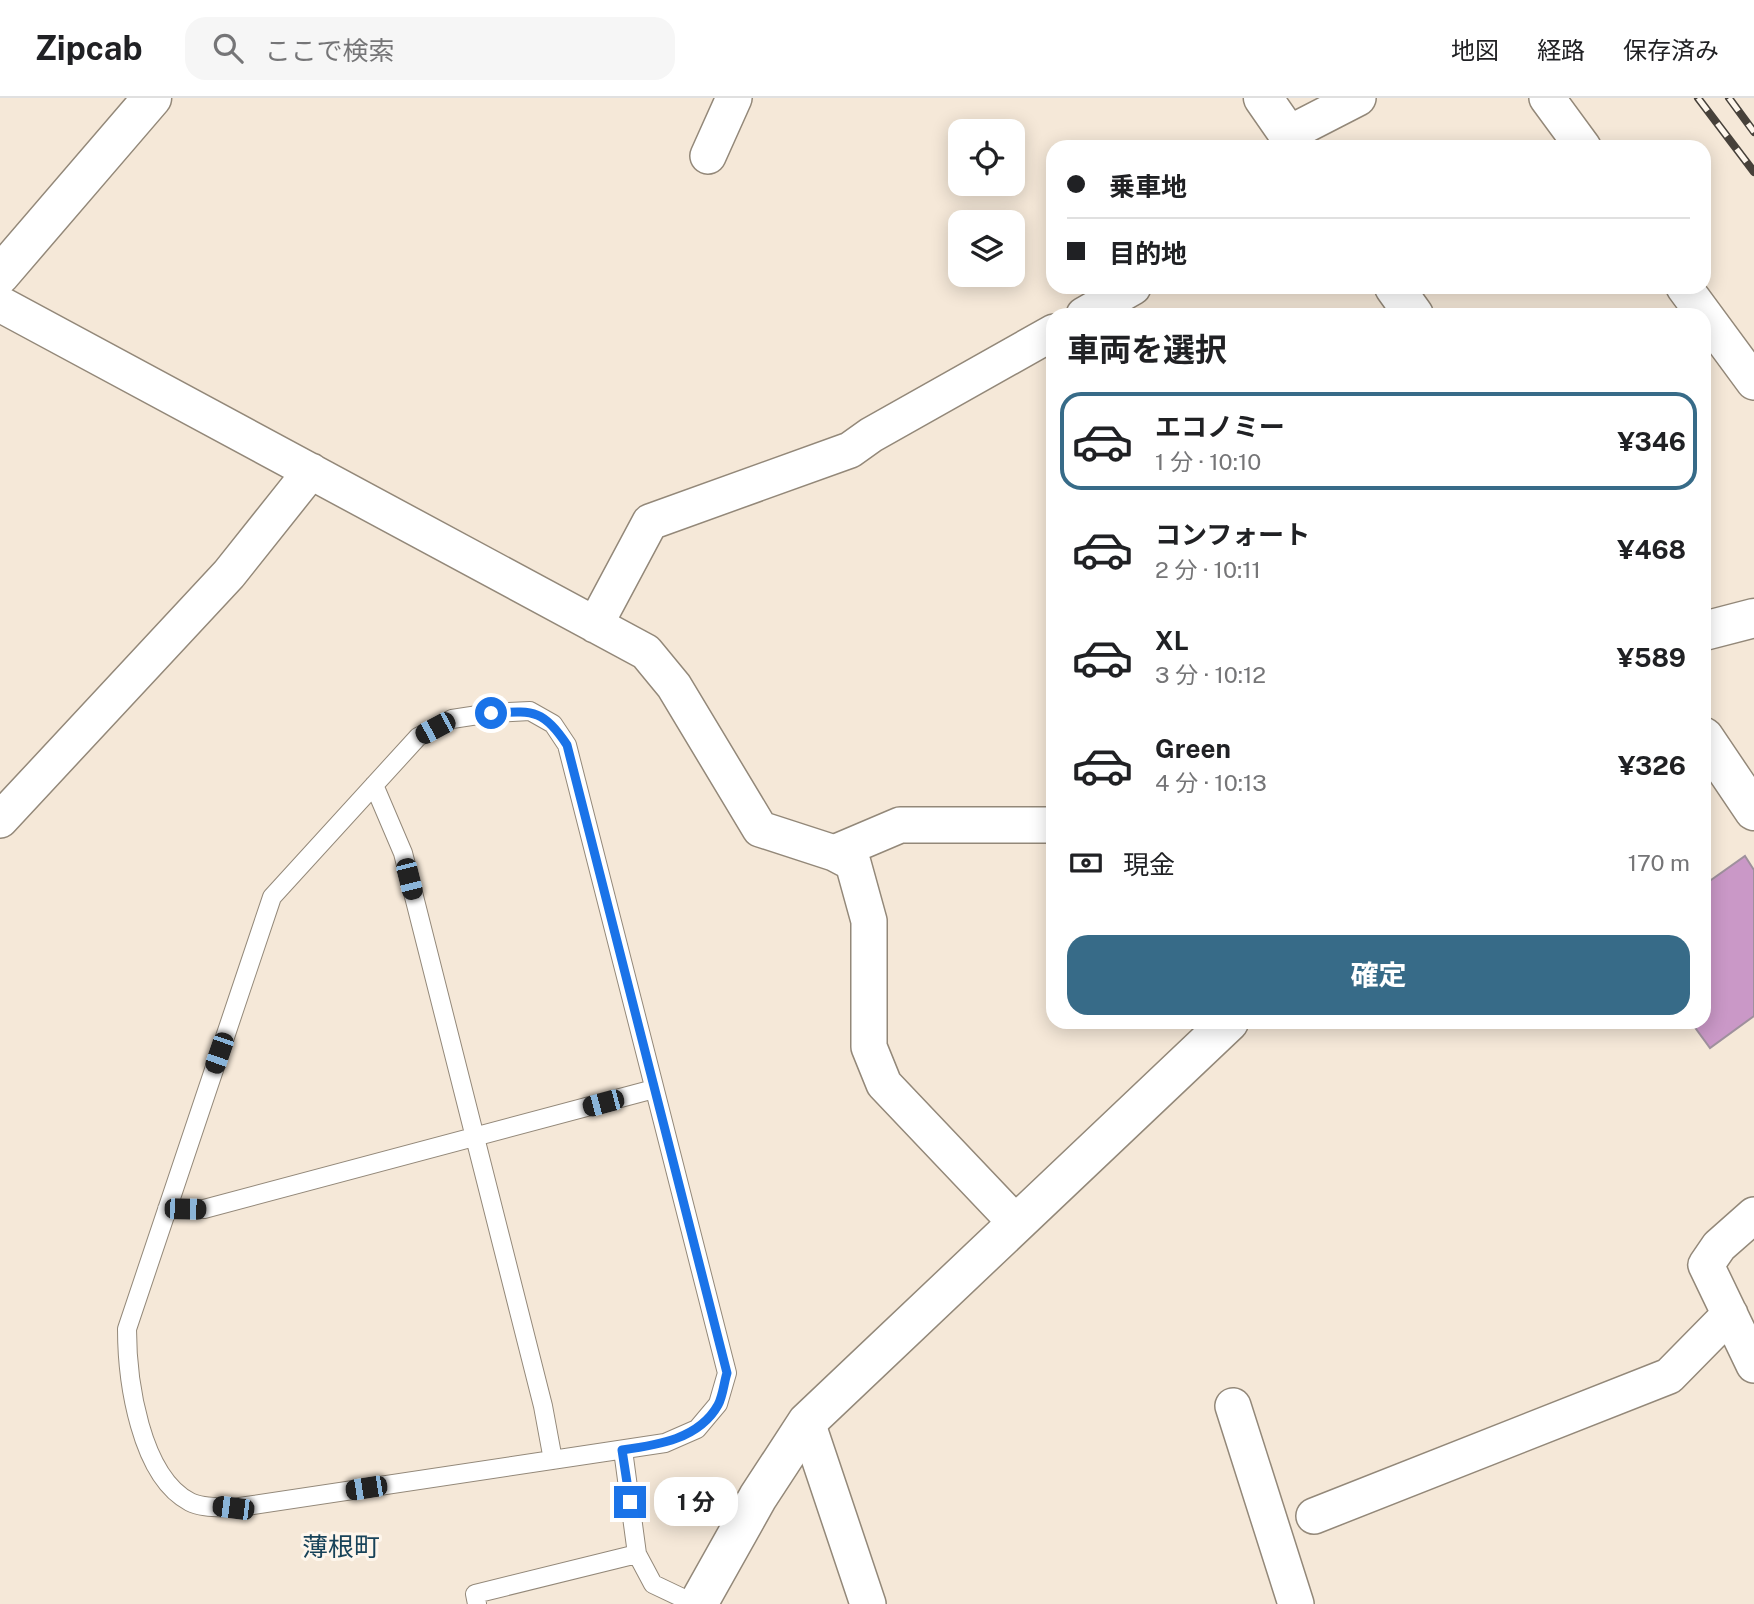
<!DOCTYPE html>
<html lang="ja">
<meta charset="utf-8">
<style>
:root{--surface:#fff;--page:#f6f6f6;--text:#202124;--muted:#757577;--line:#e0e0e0;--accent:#376b88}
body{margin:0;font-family:"Public Sans","Noto Sans JP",sans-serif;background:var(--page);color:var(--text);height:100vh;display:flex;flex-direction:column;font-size:26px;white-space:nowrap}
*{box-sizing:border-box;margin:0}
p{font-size:23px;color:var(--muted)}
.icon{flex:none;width:38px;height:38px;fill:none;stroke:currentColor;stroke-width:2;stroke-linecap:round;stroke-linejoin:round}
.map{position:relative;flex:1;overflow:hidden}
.sheet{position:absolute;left:1046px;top:210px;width:665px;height:721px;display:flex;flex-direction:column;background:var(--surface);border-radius:21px;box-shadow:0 4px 18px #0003}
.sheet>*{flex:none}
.banner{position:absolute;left:1046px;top:42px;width:665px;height:154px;border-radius:21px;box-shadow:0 4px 18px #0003;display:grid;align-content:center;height:154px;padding:0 21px;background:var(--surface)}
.buttons{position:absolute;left:948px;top:21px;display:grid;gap:14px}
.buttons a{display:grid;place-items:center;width:77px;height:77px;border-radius:14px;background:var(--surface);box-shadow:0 4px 18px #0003;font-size:35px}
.end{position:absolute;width:32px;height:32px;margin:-16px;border:9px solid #1a73e8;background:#fff;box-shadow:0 0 0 4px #fff}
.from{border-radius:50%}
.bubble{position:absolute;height:49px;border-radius:21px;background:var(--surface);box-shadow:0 4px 18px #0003;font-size:23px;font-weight:700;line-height:49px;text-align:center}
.car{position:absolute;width:21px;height:42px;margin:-21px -10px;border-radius:9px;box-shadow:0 0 5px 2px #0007;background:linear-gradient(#222 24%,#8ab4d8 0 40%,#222 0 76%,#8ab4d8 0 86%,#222 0)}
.banner b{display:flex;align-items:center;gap:24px;height:66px;font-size:26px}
.banner b+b{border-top:2px solid var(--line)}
.banner i{width:18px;height:18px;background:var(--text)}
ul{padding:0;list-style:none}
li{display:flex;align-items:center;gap:21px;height:98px;margin:0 14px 10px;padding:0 7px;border:4px solid transparent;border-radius:21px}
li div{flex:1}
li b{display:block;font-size:26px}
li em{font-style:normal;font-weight:700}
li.current{border-color:var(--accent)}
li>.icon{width:63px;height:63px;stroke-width:1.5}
h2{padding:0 21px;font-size:32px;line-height:84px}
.pay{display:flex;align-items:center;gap:18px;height:77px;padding:0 21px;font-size:26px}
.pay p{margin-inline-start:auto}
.button{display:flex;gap:14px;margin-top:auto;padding:14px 21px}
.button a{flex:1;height:80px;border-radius:21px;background:var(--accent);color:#fff;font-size:28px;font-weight:700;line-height:80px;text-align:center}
header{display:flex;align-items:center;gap:42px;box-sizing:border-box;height:98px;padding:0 35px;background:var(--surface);border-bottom:2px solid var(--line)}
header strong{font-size:33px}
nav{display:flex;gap:38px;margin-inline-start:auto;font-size:24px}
.search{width:490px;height:63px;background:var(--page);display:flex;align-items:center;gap:18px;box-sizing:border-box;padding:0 24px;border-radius:21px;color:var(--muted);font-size:26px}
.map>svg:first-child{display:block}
.building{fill:#ca98c7;stroke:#9f909d;stroke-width:2}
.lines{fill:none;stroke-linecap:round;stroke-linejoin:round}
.service-casing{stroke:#938879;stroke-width:20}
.minor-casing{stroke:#938879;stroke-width:38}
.tertiary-casing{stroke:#938879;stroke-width:41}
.trunk-casing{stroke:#938879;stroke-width:41}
.service{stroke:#fff;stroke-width:18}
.minor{stroke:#fff;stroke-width:35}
.tertiary{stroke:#fff;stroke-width:38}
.trunk{stroke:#fff;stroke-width:38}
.rail-casing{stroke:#47413a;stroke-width:8}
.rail{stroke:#fef6ec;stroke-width:5;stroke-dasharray:16;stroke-linecap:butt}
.route{stroke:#1a73e8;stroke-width:9}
.labels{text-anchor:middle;stroke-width:6;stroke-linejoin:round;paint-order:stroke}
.quarter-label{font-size:26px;fill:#184359;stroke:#fef6ec}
</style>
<header>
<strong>Zipcab</strong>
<div class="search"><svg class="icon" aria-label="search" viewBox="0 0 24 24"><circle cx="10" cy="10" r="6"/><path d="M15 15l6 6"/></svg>ここで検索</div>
<nav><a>地図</a><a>経路</a><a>保存済み</a></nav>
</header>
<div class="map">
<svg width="1754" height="1506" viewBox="0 0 1754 1506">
<rect width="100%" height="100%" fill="#f5e8d8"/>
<path class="building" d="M 1745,758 L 1754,772 L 1754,918 L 1710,950 L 1691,924 L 1704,924 L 1704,787 Z"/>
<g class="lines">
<g class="service-casing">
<path id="service" d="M 530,613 L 553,626 L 567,647 L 727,1275 L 718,1306 L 697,1331 L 665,1345 L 233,1410 C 220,1409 201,1410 190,1404 C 140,1378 127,1282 127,1231 L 272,799 L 418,639 L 452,621 L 491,615 Z
M 374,687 L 403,755 L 543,1308 L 553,1362
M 167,1111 L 204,1111 L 654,991
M 637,1456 L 653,1486 L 695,1506
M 477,1506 L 475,1496 L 637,1456 L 623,1352"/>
</g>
<g class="minor-casing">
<path id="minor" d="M 1547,0 L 1583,49
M 1288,36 L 1358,0
M 708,58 L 734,0
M 1684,189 L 1754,284
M 0,206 L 646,554 L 674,588 L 760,731 L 834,755 L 853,765 L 869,823 L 869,949 L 884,986 L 1017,1126
M 1084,217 L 1133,189
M 595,527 L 650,424 L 850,352 L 871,337 L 1054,234
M 0,722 L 229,476 L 311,373
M 834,755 L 900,727 L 1054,727
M 1754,1117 L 1719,1148 L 1706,1167 L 1754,1267
M 1233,1308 L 1296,1506
M 807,1324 L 868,1506
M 1314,1418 L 1669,1278 L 1730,1216"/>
</g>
<g class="tertiary-casing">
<path id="tertiary" d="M 0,177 L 152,0
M 1704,533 L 1754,520
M 698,1506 L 758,1399 L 807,1324 L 1229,924"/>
</g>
<g class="trunk-casing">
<path id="trunk" d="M 1263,0 L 1297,49
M 1394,189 L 1414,217
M 1704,639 L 1754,713"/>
</g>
<use href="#service" class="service"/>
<use href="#minor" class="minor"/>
<use href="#tertiary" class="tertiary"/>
<use href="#trunk" class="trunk"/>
<g class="rail-casing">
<path id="rail" d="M 1698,0 L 1754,74
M 1729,0 L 1754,34"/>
</g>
<use href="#rail" class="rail"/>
</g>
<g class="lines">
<path class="route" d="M 491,615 C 532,613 543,610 567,647 L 727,1275 C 724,1284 723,1298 718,1307 C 699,1341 658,1347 622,1352 L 630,1404"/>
</g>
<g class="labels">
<g class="quarter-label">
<text x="341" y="1458">薄根町</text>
</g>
</g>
</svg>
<div class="buttons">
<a><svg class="icon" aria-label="locate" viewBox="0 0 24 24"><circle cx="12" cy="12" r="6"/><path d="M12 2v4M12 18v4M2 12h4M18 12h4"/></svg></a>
<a><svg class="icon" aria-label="layers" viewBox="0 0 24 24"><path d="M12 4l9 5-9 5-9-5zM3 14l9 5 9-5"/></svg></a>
</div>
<i class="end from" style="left:491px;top:615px"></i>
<i class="end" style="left:630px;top:1404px"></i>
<div class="bubble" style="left:654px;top:1379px;width:84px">1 分</div>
<i class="car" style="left:435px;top:630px;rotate:242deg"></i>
<i class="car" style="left:409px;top:781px;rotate:166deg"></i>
<i class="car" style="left:219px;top:955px;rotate:199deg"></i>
<i class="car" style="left:603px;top:1005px;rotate:255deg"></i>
<i class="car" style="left:185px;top:1111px;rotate:91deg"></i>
<i class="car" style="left:366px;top:1390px;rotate:261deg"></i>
<i class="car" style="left:233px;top:1410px;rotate:277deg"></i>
<div class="banner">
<b><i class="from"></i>乗車地</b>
<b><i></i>目的地</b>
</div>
<section class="sheet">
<h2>車両を選択</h2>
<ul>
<li class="current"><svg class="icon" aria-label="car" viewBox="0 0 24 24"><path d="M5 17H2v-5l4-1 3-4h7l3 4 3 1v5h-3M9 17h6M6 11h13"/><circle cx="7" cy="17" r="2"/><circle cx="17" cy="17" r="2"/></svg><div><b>エコノミー</b><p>1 分 · 10:10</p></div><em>¥346</em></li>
<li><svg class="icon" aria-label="car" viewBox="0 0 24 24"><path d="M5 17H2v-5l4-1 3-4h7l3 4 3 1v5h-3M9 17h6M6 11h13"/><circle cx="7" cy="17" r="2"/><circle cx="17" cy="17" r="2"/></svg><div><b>コンフォート</b><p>2 分 · 10:11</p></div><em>¥468</em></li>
<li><svg class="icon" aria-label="car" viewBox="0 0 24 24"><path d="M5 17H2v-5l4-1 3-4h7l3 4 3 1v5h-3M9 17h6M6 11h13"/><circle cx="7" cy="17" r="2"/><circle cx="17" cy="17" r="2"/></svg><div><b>XL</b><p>3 分 · 10:12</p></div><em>¥589</em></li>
<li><svg class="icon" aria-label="car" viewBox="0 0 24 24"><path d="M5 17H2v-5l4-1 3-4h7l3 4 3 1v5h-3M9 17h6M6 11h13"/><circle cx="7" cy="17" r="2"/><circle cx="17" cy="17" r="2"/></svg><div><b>Green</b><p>4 分 · 10:13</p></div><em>¥326</em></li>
</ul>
<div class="pay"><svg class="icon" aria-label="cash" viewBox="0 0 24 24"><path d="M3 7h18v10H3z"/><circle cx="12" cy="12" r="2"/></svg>現金<p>170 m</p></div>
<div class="button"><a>確定</a></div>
</section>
</div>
